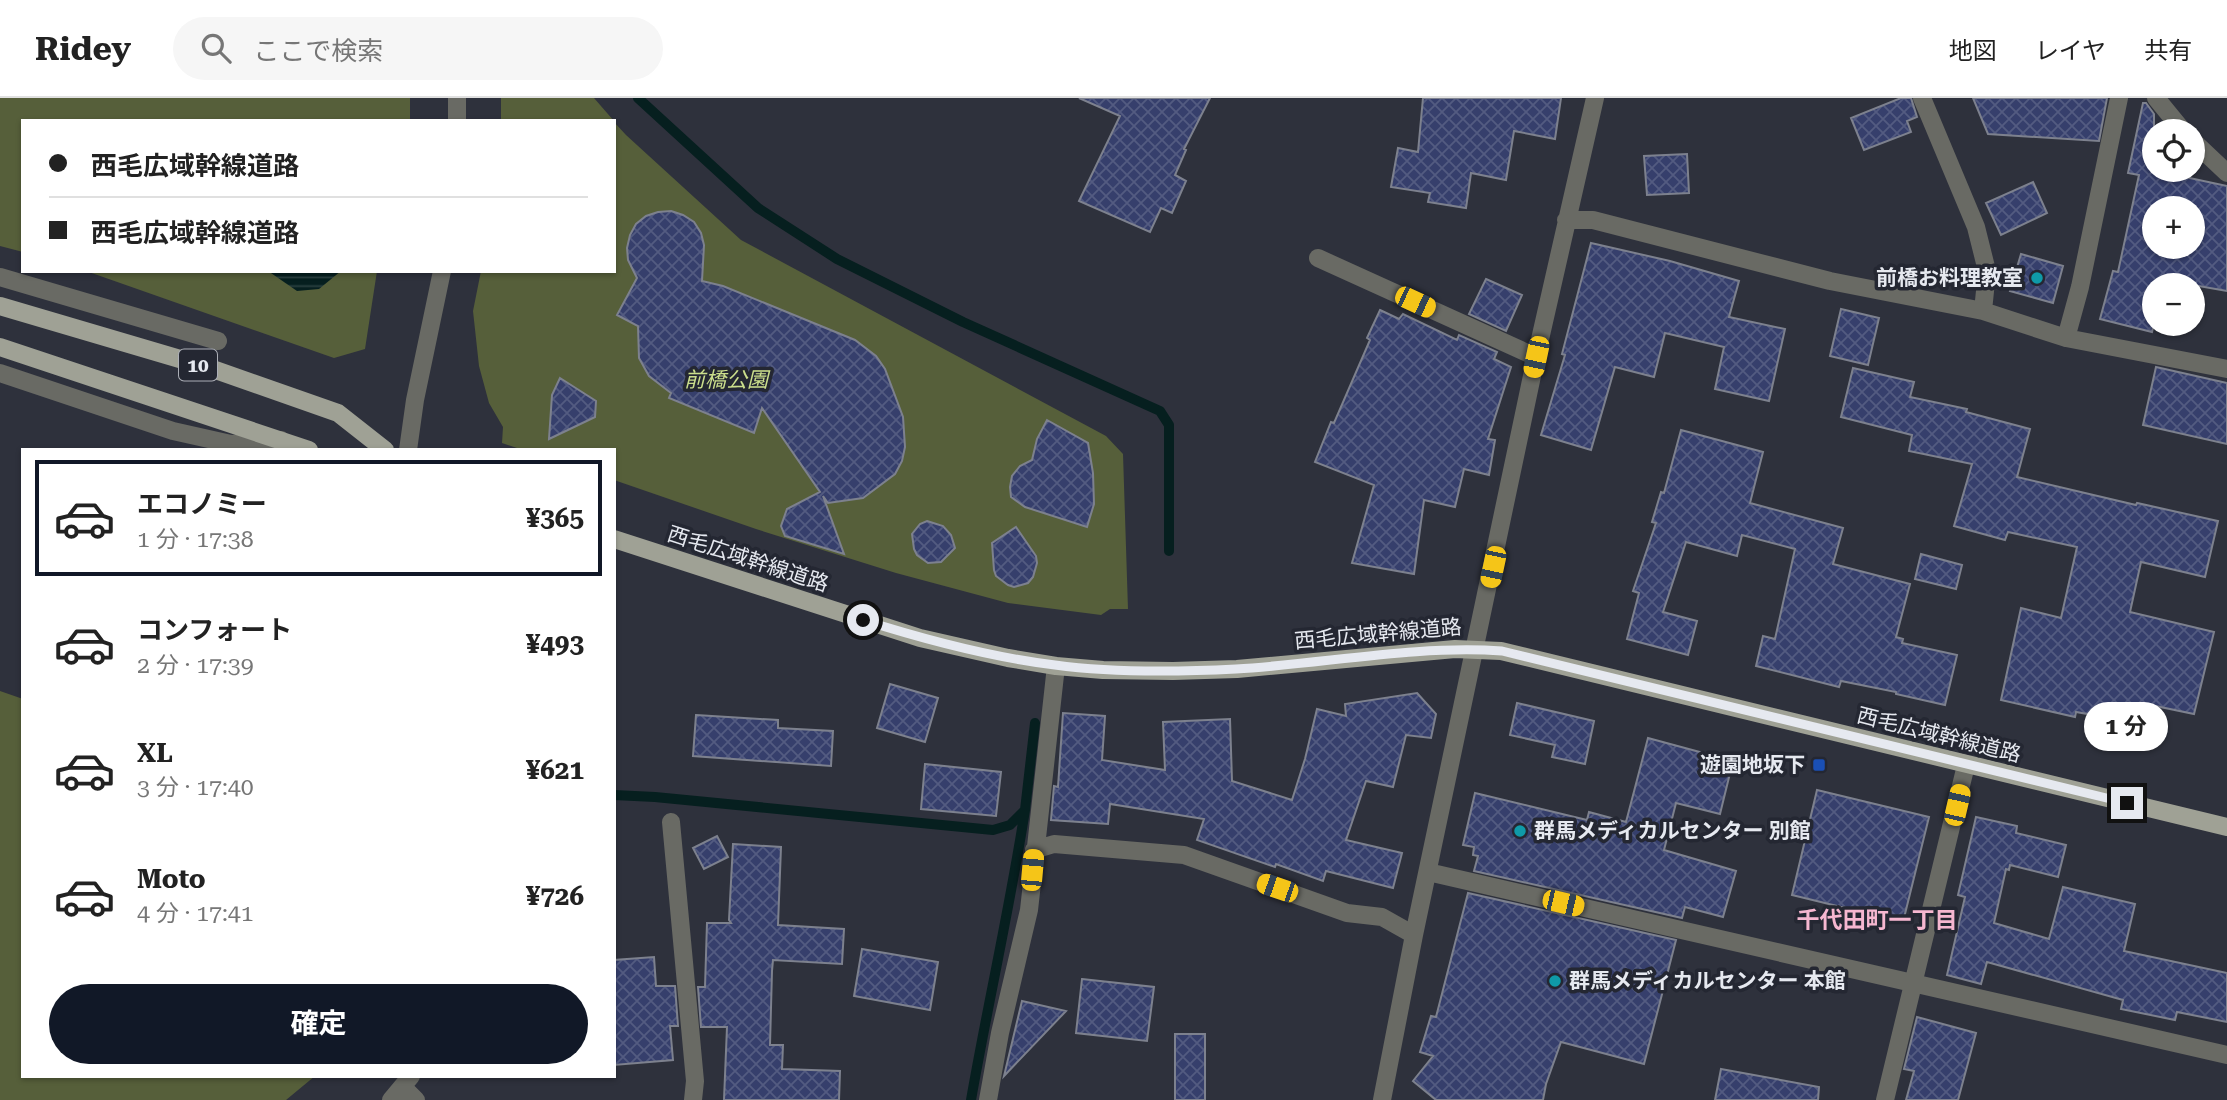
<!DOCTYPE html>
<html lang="ja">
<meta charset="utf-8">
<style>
:root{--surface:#fff;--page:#f6f6f6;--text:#222;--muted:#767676;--line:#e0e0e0;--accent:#111827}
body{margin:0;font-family:"Roboto Serif","Noto Sans JP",serif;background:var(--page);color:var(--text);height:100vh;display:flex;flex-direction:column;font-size:26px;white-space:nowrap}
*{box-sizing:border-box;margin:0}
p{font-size:23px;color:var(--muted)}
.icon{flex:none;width:38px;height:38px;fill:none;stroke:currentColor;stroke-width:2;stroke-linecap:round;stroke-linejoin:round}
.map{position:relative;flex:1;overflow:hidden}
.side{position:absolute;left:21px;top:350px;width:595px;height:630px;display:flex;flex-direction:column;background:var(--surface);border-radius:0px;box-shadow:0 2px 5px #0004}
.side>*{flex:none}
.top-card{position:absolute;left:21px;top:21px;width:595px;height:154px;border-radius:0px;box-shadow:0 2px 5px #0004;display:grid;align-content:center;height:154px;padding:0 28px;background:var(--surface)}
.controls{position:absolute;left:2142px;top:21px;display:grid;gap:14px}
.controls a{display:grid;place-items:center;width:63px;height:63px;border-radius:50%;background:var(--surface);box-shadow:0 2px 5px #0004;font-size:35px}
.end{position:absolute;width:32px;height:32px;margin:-16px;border:9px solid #e6e9f0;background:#111;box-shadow:0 0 0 4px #111}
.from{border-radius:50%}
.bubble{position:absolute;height:49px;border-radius:24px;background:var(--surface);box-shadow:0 2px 5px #0004;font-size:23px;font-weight:700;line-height:49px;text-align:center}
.car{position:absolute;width:21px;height:42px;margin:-21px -10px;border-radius:9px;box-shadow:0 0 5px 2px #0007;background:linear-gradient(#f5c518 24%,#345 0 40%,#f5c518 0 76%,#345 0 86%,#f5c518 0)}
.top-card b{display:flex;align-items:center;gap:24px;height:66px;font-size:26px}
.top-card b+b{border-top:2px solid var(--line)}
.top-card i{width:18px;height:18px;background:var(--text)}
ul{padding:12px 0 0;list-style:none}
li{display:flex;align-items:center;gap:21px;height:116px;margin:0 14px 10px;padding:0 14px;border:4px solid transparent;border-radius:0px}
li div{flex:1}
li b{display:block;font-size:26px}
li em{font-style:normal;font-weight:700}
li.current{border-color:var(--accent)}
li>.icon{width:63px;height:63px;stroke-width:1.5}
.cta{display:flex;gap:14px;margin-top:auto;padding:14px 28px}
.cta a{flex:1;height:80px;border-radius:42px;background:var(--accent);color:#fff;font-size:28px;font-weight:700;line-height:80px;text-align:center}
header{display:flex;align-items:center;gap:42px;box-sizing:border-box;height:98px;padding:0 35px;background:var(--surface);border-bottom:2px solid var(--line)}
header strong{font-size:33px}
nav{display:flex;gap:38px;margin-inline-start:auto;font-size:24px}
.search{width:490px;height:63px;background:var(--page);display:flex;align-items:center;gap:18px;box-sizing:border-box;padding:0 24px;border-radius:38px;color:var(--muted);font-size:26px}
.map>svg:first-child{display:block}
.park{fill:#565f3a}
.water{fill:url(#water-rules)}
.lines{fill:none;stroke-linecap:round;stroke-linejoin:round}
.stream{stroke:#061f1f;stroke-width:10}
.building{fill:url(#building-cross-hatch);stroke:#7d818e;stroke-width:2;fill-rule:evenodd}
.minor{stroke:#696a64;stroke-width:18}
.major{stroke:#9fa195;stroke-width:18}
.route{stroke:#e6e9f0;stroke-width:9}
.culture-dot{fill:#0f9aa8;stroke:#242732;stroke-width:2.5}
.transit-dot{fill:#1a4fb4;stroke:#242732;stroke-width:2.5}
.labels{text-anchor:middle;stroke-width:7;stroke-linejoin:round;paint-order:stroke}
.shield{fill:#242732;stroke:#acafb7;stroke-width:2}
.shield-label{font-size:19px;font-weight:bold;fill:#e6e9f0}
.poi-label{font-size:21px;font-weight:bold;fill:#e6e9f0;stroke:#242732;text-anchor:end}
.park-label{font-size:21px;font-style:italic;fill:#cbde8c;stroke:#242732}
.street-label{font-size:21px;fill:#e6e9f0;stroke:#242732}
.neighbourhood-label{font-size:23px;font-weight:bold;fill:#f6b7d0;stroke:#242732}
</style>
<header>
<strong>Ridey</strong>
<div class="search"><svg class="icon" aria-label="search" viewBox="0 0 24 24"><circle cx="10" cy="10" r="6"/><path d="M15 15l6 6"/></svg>ここで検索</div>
<nav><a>地図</a><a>レイヤ</a><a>共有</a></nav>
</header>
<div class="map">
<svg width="2227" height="1002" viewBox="0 0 2227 1002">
<defs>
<pattern id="water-rules" width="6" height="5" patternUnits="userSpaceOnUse" patternTransform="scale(1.75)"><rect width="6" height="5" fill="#061f1f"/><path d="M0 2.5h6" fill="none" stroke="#2a4040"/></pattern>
<pattern id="building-cross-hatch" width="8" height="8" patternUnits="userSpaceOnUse" patternTransform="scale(1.75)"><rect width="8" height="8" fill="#363f6c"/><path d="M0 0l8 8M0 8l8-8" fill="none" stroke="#535b81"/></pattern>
</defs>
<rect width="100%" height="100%" fill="#2e313c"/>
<path class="park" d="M 0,0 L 410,0 L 410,23 L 23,23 L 23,154 L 0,148 Z
M 501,0 L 594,0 L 614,23 L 501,23 Z
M 614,24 L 626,37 L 741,142 L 1106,338 L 1123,356 L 1128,511 L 1110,511 L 1101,517 L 1008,505 L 896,475 L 756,431 L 614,382 L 614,352 L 523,352 L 502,345 L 503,329 L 489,305 L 479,268 L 473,213 L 481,173 L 614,173 Z
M 86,173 L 377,173 L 365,251 L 334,260 Z
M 0,593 L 23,601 L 23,978 L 315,978 L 286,1002 L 0,1002 Z"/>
<path class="water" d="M 268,173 L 341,173 L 319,191 L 297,193 Z"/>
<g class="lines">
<path class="stream" d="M 638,0 L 758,110 L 837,161 L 963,224 L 1160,313 L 1169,327 L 1169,453
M 614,697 L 655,699 L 993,732 L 1010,727 L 1025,712 L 1035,625
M 971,1002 C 988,905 1010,809 1025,712"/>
</g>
<path class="building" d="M 1079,0 L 1210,0 L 1184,51 L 1186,52 L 1175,77 L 1186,83 L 1172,115 L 1161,110 L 1150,134 L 1079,103 L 1120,18 Z
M 1423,0 L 1561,0 L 1555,41 L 1514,33 L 1506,82 L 1471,75 L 1466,110 L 1428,104 L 1430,95 L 1391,89 L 1398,50 L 1418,54 Z
M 1901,0 L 1911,0 L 1917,19 L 1907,23 L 1911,34 L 1864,52 L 1851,20 Z
M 1973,0 L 2107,0 L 2099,43 L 1988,36 Z
M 2143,5 L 2146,5 L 2154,16 L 2154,72 L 2172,72 L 2171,76 L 2227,88 L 2227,193 L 2193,187 L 2154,187 L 2154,226 L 2152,234 L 2100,221 L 2113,173 L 2118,174 L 2139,77 L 2128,75 ZM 2154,110 L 2193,110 L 2193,149 L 2154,149 Z
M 1687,56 L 1689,95 L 1647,97 L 1644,58 Z
M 2033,84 L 2047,115 L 2001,137 L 1986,105 Z
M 671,113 L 683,117 L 694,124 L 701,135 L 704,147 L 702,183 L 723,188 L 855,242 L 876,258 L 885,271 L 903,319 L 905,349 L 902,363 L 895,376 L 863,400 L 828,405 L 823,398 L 844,456 L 785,438 L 781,428 L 787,411 L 820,394 L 762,310 L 754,335 L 669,300 L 671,295 L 649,278 L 639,260 L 638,228 L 617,217 L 637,180 L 628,162 L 627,150 L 630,137 L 636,126 L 646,118 L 658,114 Z
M 1591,145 L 1670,163 L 1739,183 L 1729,219 L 1785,231 L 1769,303 L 1715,291 L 1724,249 L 1665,235 L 1654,279 L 1615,269 L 1591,352 L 1541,337 L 1565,257 L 1562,256 Z
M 2021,156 L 2063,168 L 2053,205 L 2010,193 Z
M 1486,181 L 1522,197 L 1506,233 L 1469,216 Z
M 1841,211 L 1879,220 L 1868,267 L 1830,258 Z
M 1380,212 L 1399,221 L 1403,216 L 1457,242 L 1459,237 L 1497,254 L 1494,261 L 1511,269 L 1488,341 L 1495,342 L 1489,377 L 1464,371 L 1455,409 L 1424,402 L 1414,476 L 1352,465 L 1374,387 L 1315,364 L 1331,324 L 1334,325 L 1370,242 L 1367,240 Z
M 2156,269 L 2227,285 L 2227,346 L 2143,327 Z
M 1853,270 L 1914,284 L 1910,299 L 1967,311 L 1966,314 L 2030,331 L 2017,379 L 2136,407 L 2137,405 L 2218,423 L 2205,479 L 2141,464 L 2130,514 L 2214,534 L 2194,616 L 2141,605 L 2138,625 L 2076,614 L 2075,619 L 2001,602 L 2021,510 L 2061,520 L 2077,449 L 2008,434 L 2005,442 L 1954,428 L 1972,366 L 1909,353 L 1912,337 L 1841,319 Z
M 560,280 L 596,303 L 595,319 L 549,341 L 552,297 Z
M 1047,322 L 1088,345 L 1093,375 L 1094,406 L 1087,429 L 1025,409 L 1011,399 L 1010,389 L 1012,378 L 1020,368 L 1032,362 L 1037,341 Z
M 1681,332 L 1763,354 L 1750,405 L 1843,430 L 1833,466 L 1910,486 L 1896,539 L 1903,541 L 1902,545 L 1957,557 L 1945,607 L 1896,596 L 1896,594 L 1841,583 L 1839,589 L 1756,568 L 1763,538 L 1775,541 L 1795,451 L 1742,437 L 1737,458 L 1686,444 L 1663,514 L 1697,523 L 1688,557 L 1627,541 L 1639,495 L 1633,493 L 1656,425 L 1652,424 L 1661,394 L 1664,395 Z
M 927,423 L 943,428 L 951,437 L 955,450 L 941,464 L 928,465 L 917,457 L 914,451 L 912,436 L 920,426 Z
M 1016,429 L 1036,458 L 1037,465 L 1033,479 L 1028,485 L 1014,489 L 1008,487 L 996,478 L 994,472 L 992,445 Z
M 1921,456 L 1962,467 L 1956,491 L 1915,481 Z
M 890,586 L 938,600 L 925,644 L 877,630 Z
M 1417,595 L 1436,616 L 1431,640 L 1406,637 L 1393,689 L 1366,683 L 1346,742 L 1402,755 L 1393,790 L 1326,773 L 1323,783 L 1276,766 L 1275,769 L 1197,742 L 1204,721 L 1110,706 L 1108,726 L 1051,722 L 1054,688 L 1058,689 L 1063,615 L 1105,618 L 1102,662 L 1165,672 L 1163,624 L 1230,621 L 1232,683 L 1292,702 L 1305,661 L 1317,611 L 1346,618 L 1345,606 Z
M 1517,605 L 1594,623 L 1585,666 L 1552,659 L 1555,647 L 1510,637 Z
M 696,617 L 778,622 L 778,630 L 833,633 L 831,668 L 693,658 Z
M 1648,640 L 1733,663 L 1720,716 L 1676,705 L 1664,752 L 1736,773 L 1723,819 L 1685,809 L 1682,820 L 1474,773 L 1478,758 L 1473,757 L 1474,749 L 1463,747 L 1475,695 L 1587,722 L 1589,714 L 1626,724 Z
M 925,666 L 1001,674 L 996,718 L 921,711 Z
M 1817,692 L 1929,719 L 1903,824 L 1792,797 Z
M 1976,719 L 2017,728 L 2016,735 L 2066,747 L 2058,779 L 2010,767 L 2009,772 L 2006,771 L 1994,825 L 2049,841 L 2063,789 L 2135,806 L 2124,853 L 2227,875 L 2227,924 L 2177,914 L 2175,922 L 2121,911 L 2123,902 L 1987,864 L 1981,886 L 1947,877 L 1965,799 L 1958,797 Z
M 717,738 L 728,759 L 704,771 L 693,750 Z
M 733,746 L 781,749 L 778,827 L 844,831 L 842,866 L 773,862 L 772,873 L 770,947 L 783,947 L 782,971 L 840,973 L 839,1002 L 724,1002 L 727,929 L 701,929 L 698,889 L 705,889 L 707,825 L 731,825 L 729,822 Z
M 1468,795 L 1676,842 L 1644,966 L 1561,944 L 1546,986 L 1543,1002 L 1436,1002 L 1413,983 L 1433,958 L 1420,954 L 1431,918 L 1436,919 Z
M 862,851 L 938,864 L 930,912 L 854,898 Z
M 654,859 L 656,888 L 675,888 L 678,928 L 670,928 L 673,962 L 614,967 L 614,862 Z
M 1082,881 L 1154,889 L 1147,943 L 1076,935 Z
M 1022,903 L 1066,913 L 1004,978 Z
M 1917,919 L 1976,935 L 1958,1002 L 1906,1002 L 1914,973 L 1904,971 Z
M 1175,936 L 1205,936 L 1205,1002 L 1175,1002 Z
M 1721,971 L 1819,989 L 1818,1002 L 1715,1002 Z"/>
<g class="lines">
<path class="minor" d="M 457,0 L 457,23
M 1922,0 L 1976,129 L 1987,173 L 1983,213
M 2156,0 L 2183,33
M 2193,43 L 2227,75
M 1566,122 L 1593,122 L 1830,183 L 1983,213 L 2066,240 L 2227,271
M 1318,160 L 1536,259
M 0,179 L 218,243
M 2066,240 L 2080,189 L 2119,0
M 0,275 L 173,333 L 231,346 L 281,342
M 408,352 L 415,302 L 442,173
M 671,724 L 695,983 L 693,1002
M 1034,752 L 1054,746 L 1184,757 L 1347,815 L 1382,819 L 1414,837
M 1428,774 L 2227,957
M 403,989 L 416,1002
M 391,1002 L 411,978
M 988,1002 L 1000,935 L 1029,812 L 1056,568
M 1382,1002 L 1414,837 L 1536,259 L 1595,0
M 1885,1002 L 1966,667"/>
<path class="major" d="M 0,208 L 207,269 L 338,315 L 385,352
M 0,249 L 309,352
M 614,441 L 920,540 L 1008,560 L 1056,568 L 1103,572 L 1173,573 L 1237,571 L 1455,551 L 1501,553 L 2227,729"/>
</g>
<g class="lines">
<path class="route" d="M 863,522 C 926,542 989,559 1055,567 C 1114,575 1176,574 1236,571 C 1324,566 1413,547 1502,553 L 2127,705"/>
</g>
<g class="culture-dot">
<circle cx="2037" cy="180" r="7"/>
<circle cx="1520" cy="733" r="7"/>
<circle cx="1555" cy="883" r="7"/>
</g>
<rect class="transit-dot" x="1812" y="660" width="14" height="14" rx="3.5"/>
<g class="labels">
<rect class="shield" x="179" y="251.5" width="38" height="31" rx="5"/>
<g class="shield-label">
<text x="198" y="274">10</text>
</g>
<g class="poi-label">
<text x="2023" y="187">前橋お料理教室</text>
<text x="1805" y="674">遊園地坂下</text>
<text x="1534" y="740" text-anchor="start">群馬メディカルセンター 別館</text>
<text x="1569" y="890" text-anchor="start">群馬メディカルセンター 本館</text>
</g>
<g class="park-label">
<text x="726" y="289">前橋公園</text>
</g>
<g class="street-label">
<text transform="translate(748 461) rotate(18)" y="7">西毛広域幹線道路</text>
<text transform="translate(1378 536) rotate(-5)" y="7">西毛広域幹線道路</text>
<text transform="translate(1939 637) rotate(14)" y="7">西毛広域幹線道路</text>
</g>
<g class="neighbourhood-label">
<text x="1877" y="830">千代田町一丁目</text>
</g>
</g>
</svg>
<div class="controls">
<a><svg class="icon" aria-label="locate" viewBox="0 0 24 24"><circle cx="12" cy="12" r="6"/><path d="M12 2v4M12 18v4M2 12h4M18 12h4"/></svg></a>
<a>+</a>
<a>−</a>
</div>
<i class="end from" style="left:863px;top:522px"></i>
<i class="end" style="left:2127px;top:705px"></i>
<div class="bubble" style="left:2084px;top:604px;width:84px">1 分</div>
<i class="car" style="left:1415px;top:204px;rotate:115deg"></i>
<i class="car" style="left:1536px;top:259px;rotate:192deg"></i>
<i class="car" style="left:1493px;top:469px;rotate:192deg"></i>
<i class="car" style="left:1957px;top:707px;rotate:13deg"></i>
<i class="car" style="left:1032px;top:772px;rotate:5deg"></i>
<i class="car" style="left:1277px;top:790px;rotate:289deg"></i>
<i class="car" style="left:1563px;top:805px;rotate:103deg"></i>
<div class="top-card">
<b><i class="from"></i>西毛広域幹線道路</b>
<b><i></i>西毛広域幹線道路</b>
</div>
<section class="side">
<ul>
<li class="current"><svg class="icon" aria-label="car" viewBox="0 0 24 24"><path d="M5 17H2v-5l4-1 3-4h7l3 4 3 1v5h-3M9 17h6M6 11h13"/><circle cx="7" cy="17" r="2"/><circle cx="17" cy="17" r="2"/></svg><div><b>エコノミー</b><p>1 分 · 17:38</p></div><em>¥365</em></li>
<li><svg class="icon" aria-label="car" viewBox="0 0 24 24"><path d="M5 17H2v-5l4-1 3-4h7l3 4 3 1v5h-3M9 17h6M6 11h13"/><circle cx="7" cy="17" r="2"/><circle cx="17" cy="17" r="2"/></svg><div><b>コンフォート</b><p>2 分 · 17:39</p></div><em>¥493</em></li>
<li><svg class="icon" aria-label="car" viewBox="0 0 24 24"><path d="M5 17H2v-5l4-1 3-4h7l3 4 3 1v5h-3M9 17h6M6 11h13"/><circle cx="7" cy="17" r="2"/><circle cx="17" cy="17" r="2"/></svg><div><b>XL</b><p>3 分 · 17:40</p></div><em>¥621</em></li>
<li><svg class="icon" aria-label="car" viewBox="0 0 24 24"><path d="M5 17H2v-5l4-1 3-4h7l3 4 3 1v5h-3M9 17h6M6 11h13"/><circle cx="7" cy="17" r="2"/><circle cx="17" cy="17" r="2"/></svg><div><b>Moto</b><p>4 分 · 17:41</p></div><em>¥726</em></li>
</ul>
<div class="cta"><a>確定</a></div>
</section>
</div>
